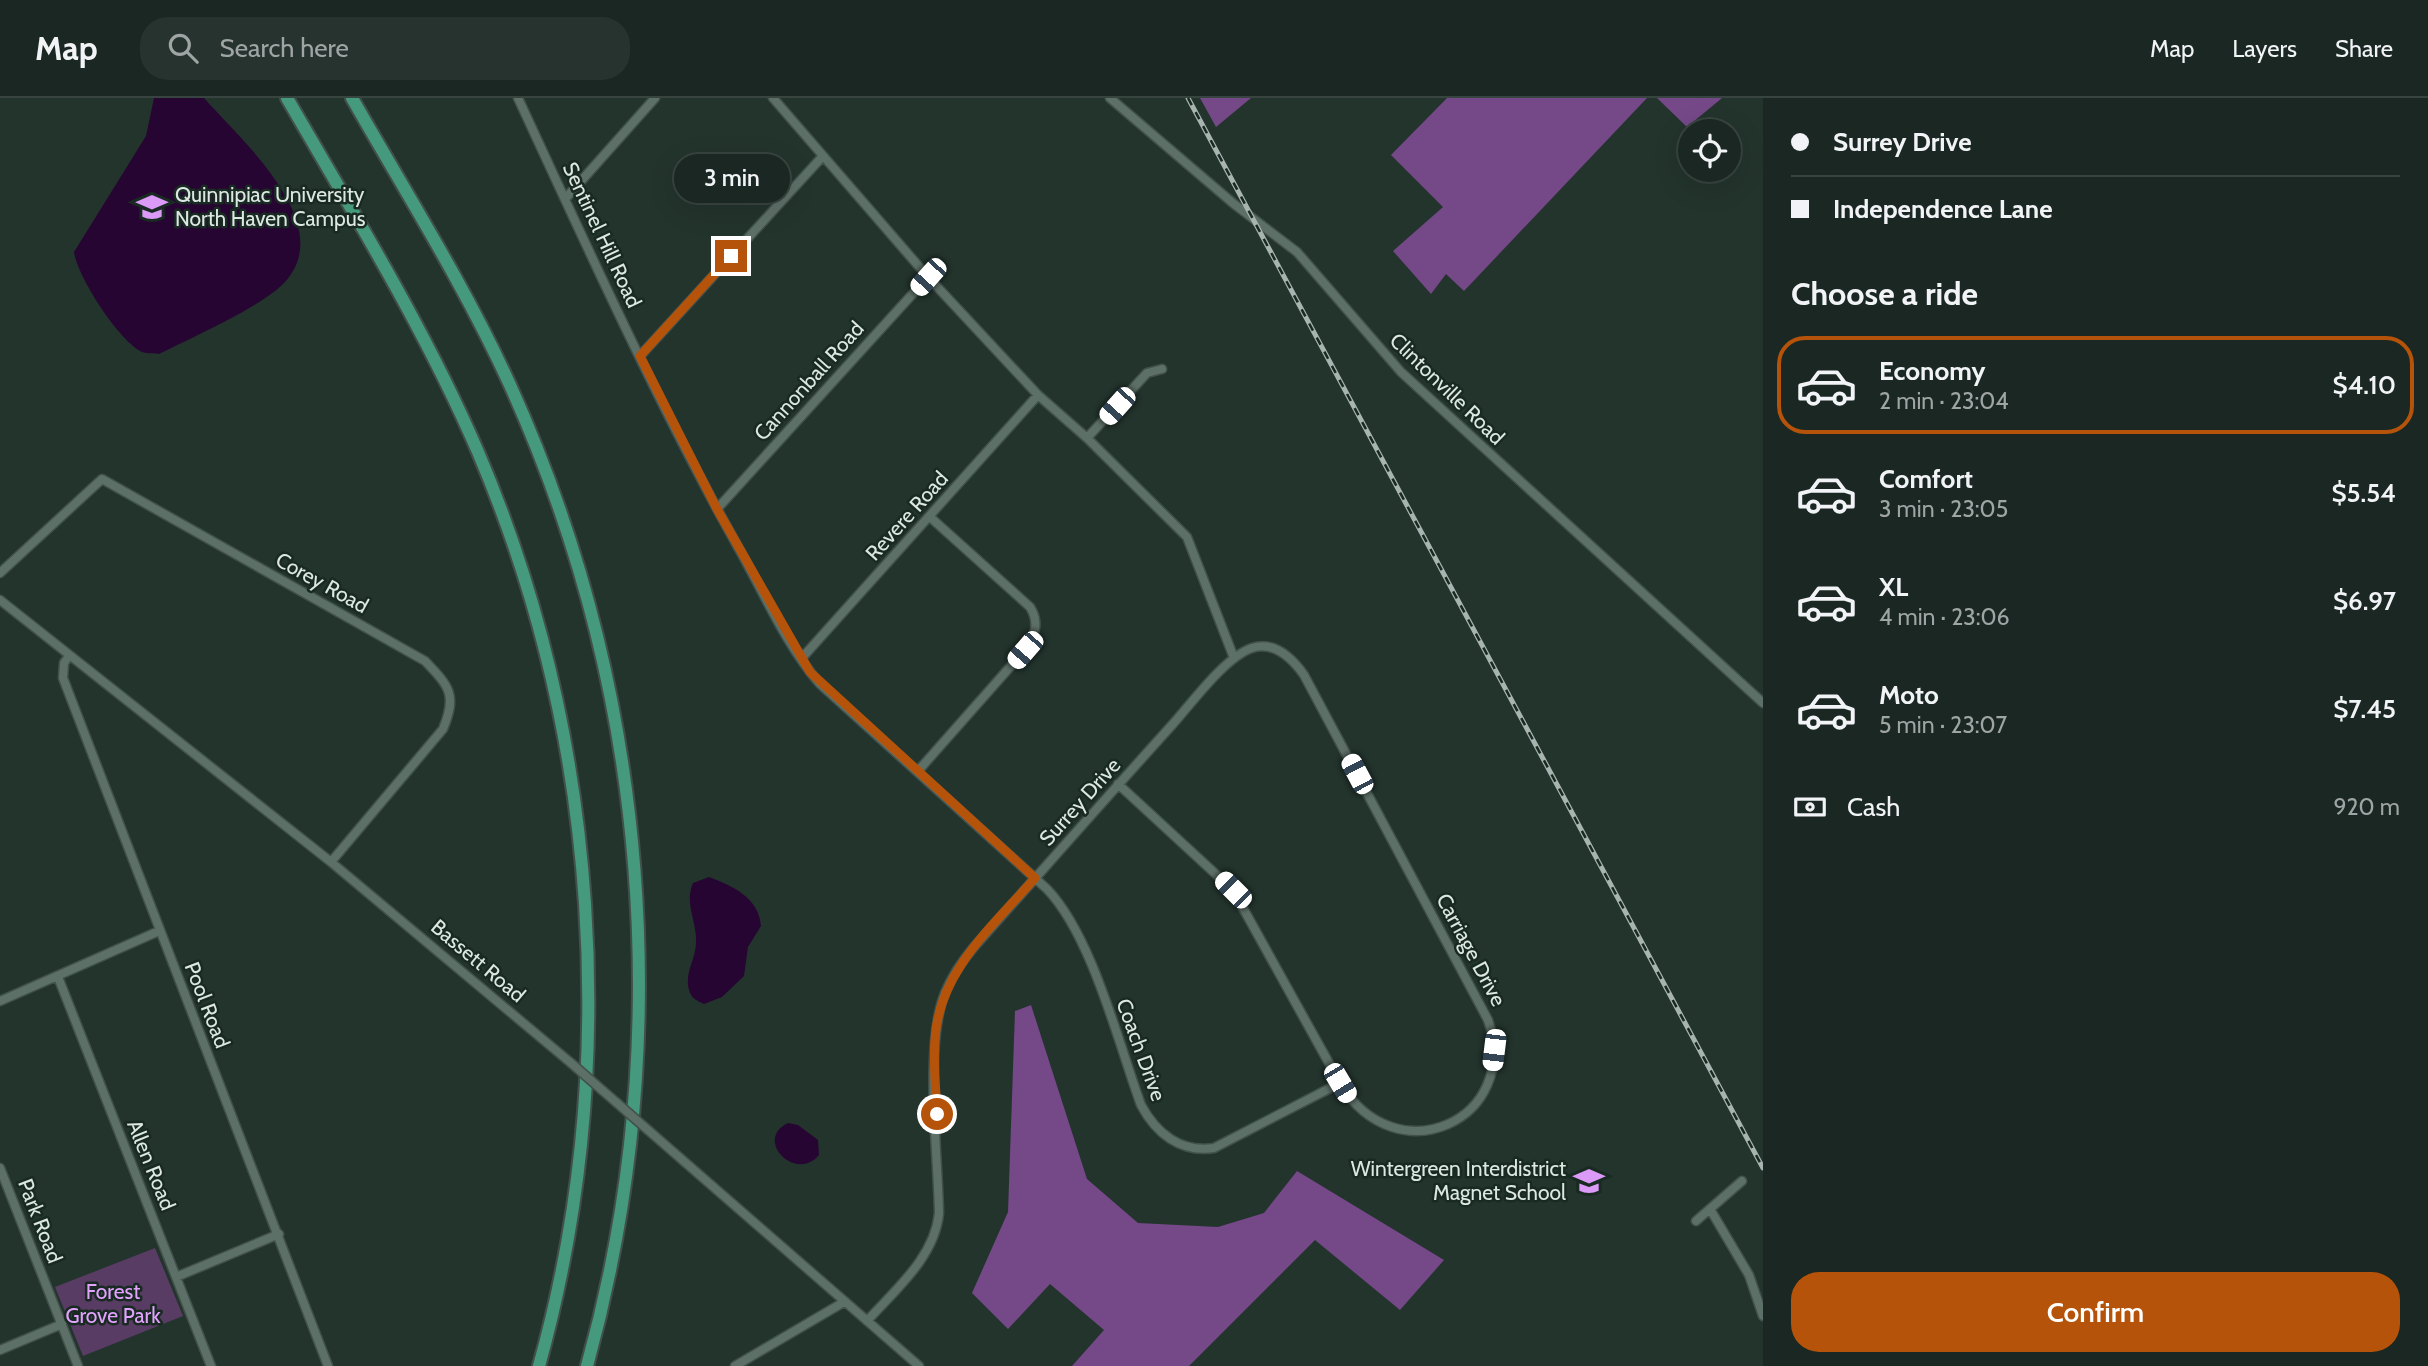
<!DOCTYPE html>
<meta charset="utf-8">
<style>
:root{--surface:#1a2722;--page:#27332f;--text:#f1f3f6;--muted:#9fa5a5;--line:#384440;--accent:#b45309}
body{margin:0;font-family:Cabin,sans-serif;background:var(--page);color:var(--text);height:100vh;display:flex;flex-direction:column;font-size:26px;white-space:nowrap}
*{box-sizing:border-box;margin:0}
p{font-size:23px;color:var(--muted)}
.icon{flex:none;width:38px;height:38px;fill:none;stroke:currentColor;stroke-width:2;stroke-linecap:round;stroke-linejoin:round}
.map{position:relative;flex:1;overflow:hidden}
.details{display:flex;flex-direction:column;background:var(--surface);width:665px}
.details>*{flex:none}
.hud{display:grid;align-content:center;height:154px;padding:0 28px;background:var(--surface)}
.controls{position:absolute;left:1678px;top:21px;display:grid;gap:14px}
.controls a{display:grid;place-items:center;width:63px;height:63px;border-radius:50%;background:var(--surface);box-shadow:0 7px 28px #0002,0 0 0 2px var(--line);font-size:35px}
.end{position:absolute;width:32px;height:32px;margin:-16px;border:9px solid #b45309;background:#fff;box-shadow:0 0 0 4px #fff}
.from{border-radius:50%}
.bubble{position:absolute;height:49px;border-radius:24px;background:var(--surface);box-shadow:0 7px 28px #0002,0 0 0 2px var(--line);font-size:23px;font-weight:600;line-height:49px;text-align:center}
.car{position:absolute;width:21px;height:42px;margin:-21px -10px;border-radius:9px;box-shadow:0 0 5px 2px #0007;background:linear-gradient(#fff 24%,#345 0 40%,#fff 0 76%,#345 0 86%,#fff 0)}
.hud b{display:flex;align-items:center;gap:24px;height:66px;font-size:26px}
.hud b+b{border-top:2px solid var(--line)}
.hud i{width:18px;height:18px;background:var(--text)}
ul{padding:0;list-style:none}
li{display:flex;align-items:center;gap:21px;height:98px;margin:0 14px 10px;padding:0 14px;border:4px solid transparent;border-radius:28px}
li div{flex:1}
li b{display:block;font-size:26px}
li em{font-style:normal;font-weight:600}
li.on{border-color:var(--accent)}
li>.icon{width:63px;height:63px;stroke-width:1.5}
h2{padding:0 28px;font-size:32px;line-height:84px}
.pay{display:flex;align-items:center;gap:18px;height:77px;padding:0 28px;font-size:26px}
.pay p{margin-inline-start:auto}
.primary-button{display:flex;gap:14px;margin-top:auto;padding:14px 28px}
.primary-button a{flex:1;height:80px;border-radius:28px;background:var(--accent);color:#fff;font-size:28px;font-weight:600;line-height:80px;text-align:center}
header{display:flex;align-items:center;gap:42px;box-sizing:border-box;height:98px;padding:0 35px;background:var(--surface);border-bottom:2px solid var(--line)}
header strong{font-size:33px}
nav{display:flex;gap:38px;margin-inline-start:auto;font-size:24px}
.search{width:490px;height:63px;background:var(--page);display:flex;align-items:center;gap:18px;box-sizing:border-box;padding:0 24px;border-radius:28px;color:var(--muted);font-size:26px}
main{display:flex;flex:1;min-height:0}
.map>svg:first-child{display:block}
.green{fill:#583c64}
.forest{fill:#754888}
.water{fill:#270532}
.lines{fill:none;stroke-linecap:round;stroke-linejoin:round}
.minor-casing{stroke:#42504c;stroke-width:11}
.highway-casing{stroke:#42504c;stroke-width:16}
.minor{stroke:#5d7068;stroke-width:8}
.highway{stroke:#45997d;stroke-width:12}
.rail-casing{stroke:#a7b4af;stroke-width:5}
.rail{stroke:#192a23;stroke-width:2.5;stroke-dasharray:8;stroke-linecap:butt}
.minor-bridge-casing{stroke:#42504c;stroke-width:11;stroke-linecap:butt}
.minor-bridge{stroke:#5d7068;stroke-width:8}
.route{stroke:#b45309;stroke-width:9}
.labels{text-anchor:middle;stroke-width:5;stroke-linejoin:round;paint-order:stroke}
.poi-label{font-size:21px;fill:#dde8e4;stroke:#192a23;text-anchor:start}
.street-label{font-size:21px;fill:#dde8e4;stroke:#192a23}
.park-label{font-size:21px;fill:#e2a2fd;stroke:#192a23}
</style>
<header>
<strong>Map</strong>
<div class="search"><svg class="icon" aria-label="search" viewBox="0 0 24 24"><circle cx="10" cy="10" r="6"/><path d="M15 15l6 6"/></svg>Search here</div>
<nav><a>Map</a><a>Layers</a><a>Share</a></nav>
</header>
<main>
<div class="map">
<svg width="1763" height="1268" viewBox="0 0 1763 1268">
<rect width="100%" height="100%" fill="#23342d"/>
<path class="green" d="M 155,1150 L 183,1218 L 83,1258 L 55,1189 Z"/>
<path class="forest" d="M 1200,0 L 1251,0 L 1216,29 Z
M 1447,0 L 1647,0 L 1464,193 L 1446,176 L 1431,196 L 1393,153 L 1443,109 L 1391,57 Z
M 1657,0 L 1722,0 L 1687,29 Z
M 1031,907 L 1087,1081 L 1138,1125 L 1218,1129 L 1264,1115 L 1297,1073 L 1444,1162 L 1400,1212 L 1315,1142 L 1189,1268 L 1072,1268 L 1104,1232 L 1050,1186 L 1008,1231 L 972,1195 L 1008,1114 L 1015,913 Z"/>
<path class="water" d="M 154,0 L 204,0 C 240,41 338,126 285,184 C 263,208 191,240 159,256 C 155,255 147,256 142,254 C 119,243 77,178 74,154 L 146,38 Z
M 709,779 C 733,788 759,800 761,828 L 748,849 L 744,878 L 722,899 L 704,906 C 697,903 691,900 689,892 C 684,875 696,861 696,844 C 697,824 684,805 693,785 Z
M 788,1025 L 798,1027 L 818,1042 L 819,1057 C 796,1085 753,1042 788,1025 Z"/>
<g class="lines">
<g class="minor-casing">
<path id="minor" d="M 518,0 C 588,151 657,304 738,449 C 764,495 786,547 820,586 L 1047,791 C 1092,838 1118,944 1141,1007 C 1156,1035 1180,1055 1214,1050 L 1340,985
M 773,0 L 928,179 L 1038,297 L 1087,340 L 1187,439 L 1234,560
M 1110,0 L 1234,106 L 1297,154 L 1401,274 L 1763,605
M 565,101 L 655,0
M 640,258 L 822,59
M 1087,340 L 1147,275 L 1162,271
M 717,411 L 928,179
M 0,475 L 102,381 L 425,563 C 450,589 457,597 443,631 L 331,764
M 0,502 L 331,764 L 571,965
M 69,558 L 64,565 L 63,580 L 328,1268
M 801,561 L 1038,297
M 918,673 L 1025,552 C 1035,537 1040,525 1030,509 L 930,419
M 58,879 L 211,1268
M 0,903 L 159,833
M 602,992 L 617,1005
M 648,1032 L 919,1268
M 0,1070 L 78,1268
M 1710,1111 L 1749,1177 L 1763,1218
M 1696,1123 L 1742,1083
M 176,1179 L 279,1136
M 867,1223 C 895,1192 935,1159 939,1115 C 938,1057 924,946 945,895 C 952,878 962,863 974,849 C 1040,775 1105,701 1172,627 C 1191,606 1225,559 1252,550 C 1274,543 1292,560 1304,577 L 1488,922 C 1522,1022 1396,1079 1340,985 L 1233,792 L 1118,686
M 0,1252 L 62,1226
M 735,1268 L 844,1204"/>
</g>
<g class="highway-casing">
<path id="highway" d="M 287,0 C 354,116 425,231 478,354 C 599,638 622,970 539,1268
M 352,0 C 406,95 465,188 510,287 C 649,594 677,943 587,1268"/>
</g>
<use href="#minor" class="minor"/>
<use href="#highway" class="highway"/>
<g class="rail-casing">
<path id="rail" d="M 1188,0 L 1763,1070"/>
</g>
<use href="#rail" class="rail"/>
<g class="minor-bridge-casing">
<path id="minor-bridge" d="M 571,965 L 602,992
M 617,1005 L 648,1032"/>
</g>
<use href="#minor-bridge" class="minor-bridge"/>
</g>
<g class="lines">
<path class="route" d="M 731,158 L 640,258 L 717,411 L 810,574 L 1035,780 C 993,828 939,873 935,941 C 933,965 936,991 937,1016"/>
</g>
<defs>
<g id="university-bare" transform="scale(2.415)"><path d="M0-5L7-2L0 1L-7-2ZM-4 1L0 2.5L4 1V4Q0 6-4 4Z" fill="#db9af6" stroke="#192a23" stroke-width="2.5" paint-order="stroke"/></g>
<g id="school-bare" transform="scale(2.415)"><path d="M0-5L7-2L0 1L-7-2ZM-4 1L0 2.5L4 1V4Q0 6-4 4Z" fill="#db9af6" stroke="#192a23" stroke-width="2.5" paint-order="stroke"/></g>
</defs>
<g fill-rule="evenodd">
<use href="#university-bare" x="152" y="109"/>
<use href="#school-bare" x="1589" y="1083"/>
</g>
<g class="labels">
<g class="poi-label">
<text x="175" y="104">Quinnipiac University<tspan x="175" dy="24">North Haven Campus</tspan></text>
<text x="1566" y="1078" text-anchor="end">Wintergreen Interdistrict<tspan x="1566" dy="24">Magnet School</tspan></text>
</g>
<g class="street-label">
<text transform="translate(602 137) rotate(65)" y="7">Sentinel Hill Road</text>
<text transform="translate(809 283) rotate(-48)" y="7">Cannonball Road</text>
<text transform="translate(1447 291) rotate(44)" y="7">Clintonville Road</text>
<text transform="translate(907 418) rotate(-48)" y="7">Revere Road</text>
<text transform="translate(322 485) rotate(29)" y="7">Corey Road</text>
<text transform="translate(1080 704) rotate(-48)" y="7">Surrey Drive</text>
<text transform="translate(1471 852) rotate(62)" y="7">Carriage Drive</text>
<text transform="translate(478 863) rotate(40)" y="7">Bassett Road</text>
<text transform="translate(207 907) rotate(69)" y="7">Pool Road</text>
<text transform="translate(1141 952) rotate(70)" y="7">Coach Drive</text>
<text transform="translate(151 1067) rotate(68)" y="7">Allen Road</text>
<text transform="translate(40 1123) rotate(69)" y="7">Park Road</text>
</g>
<g class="park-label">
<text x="113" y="1201">Forest<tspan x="113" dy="24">Grove Park</tspan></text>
</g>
</g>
</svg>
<div class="controls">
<a><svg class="icon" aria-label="locate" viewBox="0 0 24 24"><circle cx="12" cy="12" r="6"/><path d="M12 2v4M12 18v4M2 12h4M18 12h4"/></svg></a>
</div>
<i class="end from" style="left:937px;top:1016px"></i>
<i class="end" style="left:731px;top:158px"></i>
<div class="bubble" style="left:674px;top:56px;width:116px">3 min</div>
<i class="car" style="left:928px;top:179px;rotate:222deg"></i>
<i class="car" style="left:1117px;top:308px;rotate:222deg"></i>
<i class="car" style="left:1025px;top:552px;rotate:221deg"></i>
<i class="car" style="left:1357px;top:676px;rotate:332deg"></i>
<i class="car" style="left:1233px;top:792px;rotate:315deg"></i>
<i class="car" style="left:1494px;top:952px;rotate:187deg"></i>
<i class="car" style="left:1340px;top:985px;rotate:149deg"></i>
</div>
<section class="details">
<div class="hud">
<b><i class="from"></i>Surrey Drive</b>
<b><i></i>Independence Lane</b>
</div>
<h2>Choose a ride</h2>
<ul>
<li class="on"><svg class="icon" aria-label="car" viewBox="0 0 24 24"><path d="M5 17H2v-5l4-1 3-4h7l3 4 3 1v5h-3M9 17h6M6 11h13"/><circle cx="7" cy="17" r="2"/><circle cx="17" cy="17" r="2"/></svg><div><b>Economy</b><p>2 min · 23:04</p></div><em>$4.10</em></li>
<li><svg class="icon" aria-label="car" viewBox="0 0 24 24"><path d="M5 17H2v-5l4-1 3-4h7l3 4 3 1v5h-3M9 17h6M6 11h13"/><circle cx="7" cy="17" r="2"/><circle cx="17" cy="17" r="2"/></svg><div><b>Comfort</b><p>3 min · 23:05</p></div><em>$5.54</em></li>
<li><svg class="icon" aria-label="car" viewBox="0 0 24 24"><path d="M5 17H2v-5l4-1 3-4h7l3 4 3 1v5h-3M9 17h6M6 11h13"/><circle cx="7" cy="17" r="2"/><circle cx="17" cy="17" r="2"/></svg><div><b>XL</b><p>4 min · 23:06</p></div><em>$6.97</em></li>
<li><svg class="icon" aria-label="car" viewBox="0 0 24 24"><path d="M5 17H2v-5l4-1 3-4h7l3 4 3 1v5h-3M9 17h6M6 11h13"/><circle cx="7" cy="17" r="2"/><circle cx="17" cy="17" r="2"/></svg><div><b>Moto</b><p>5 min · 23:07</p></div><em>$7.45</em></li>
</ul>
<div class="pay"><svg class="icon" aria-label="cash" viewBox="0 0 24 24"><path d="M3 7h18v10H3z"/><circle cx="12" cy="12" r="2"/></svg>Cash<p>920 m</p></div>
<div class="primary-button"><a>Confirm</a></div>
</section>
</main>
